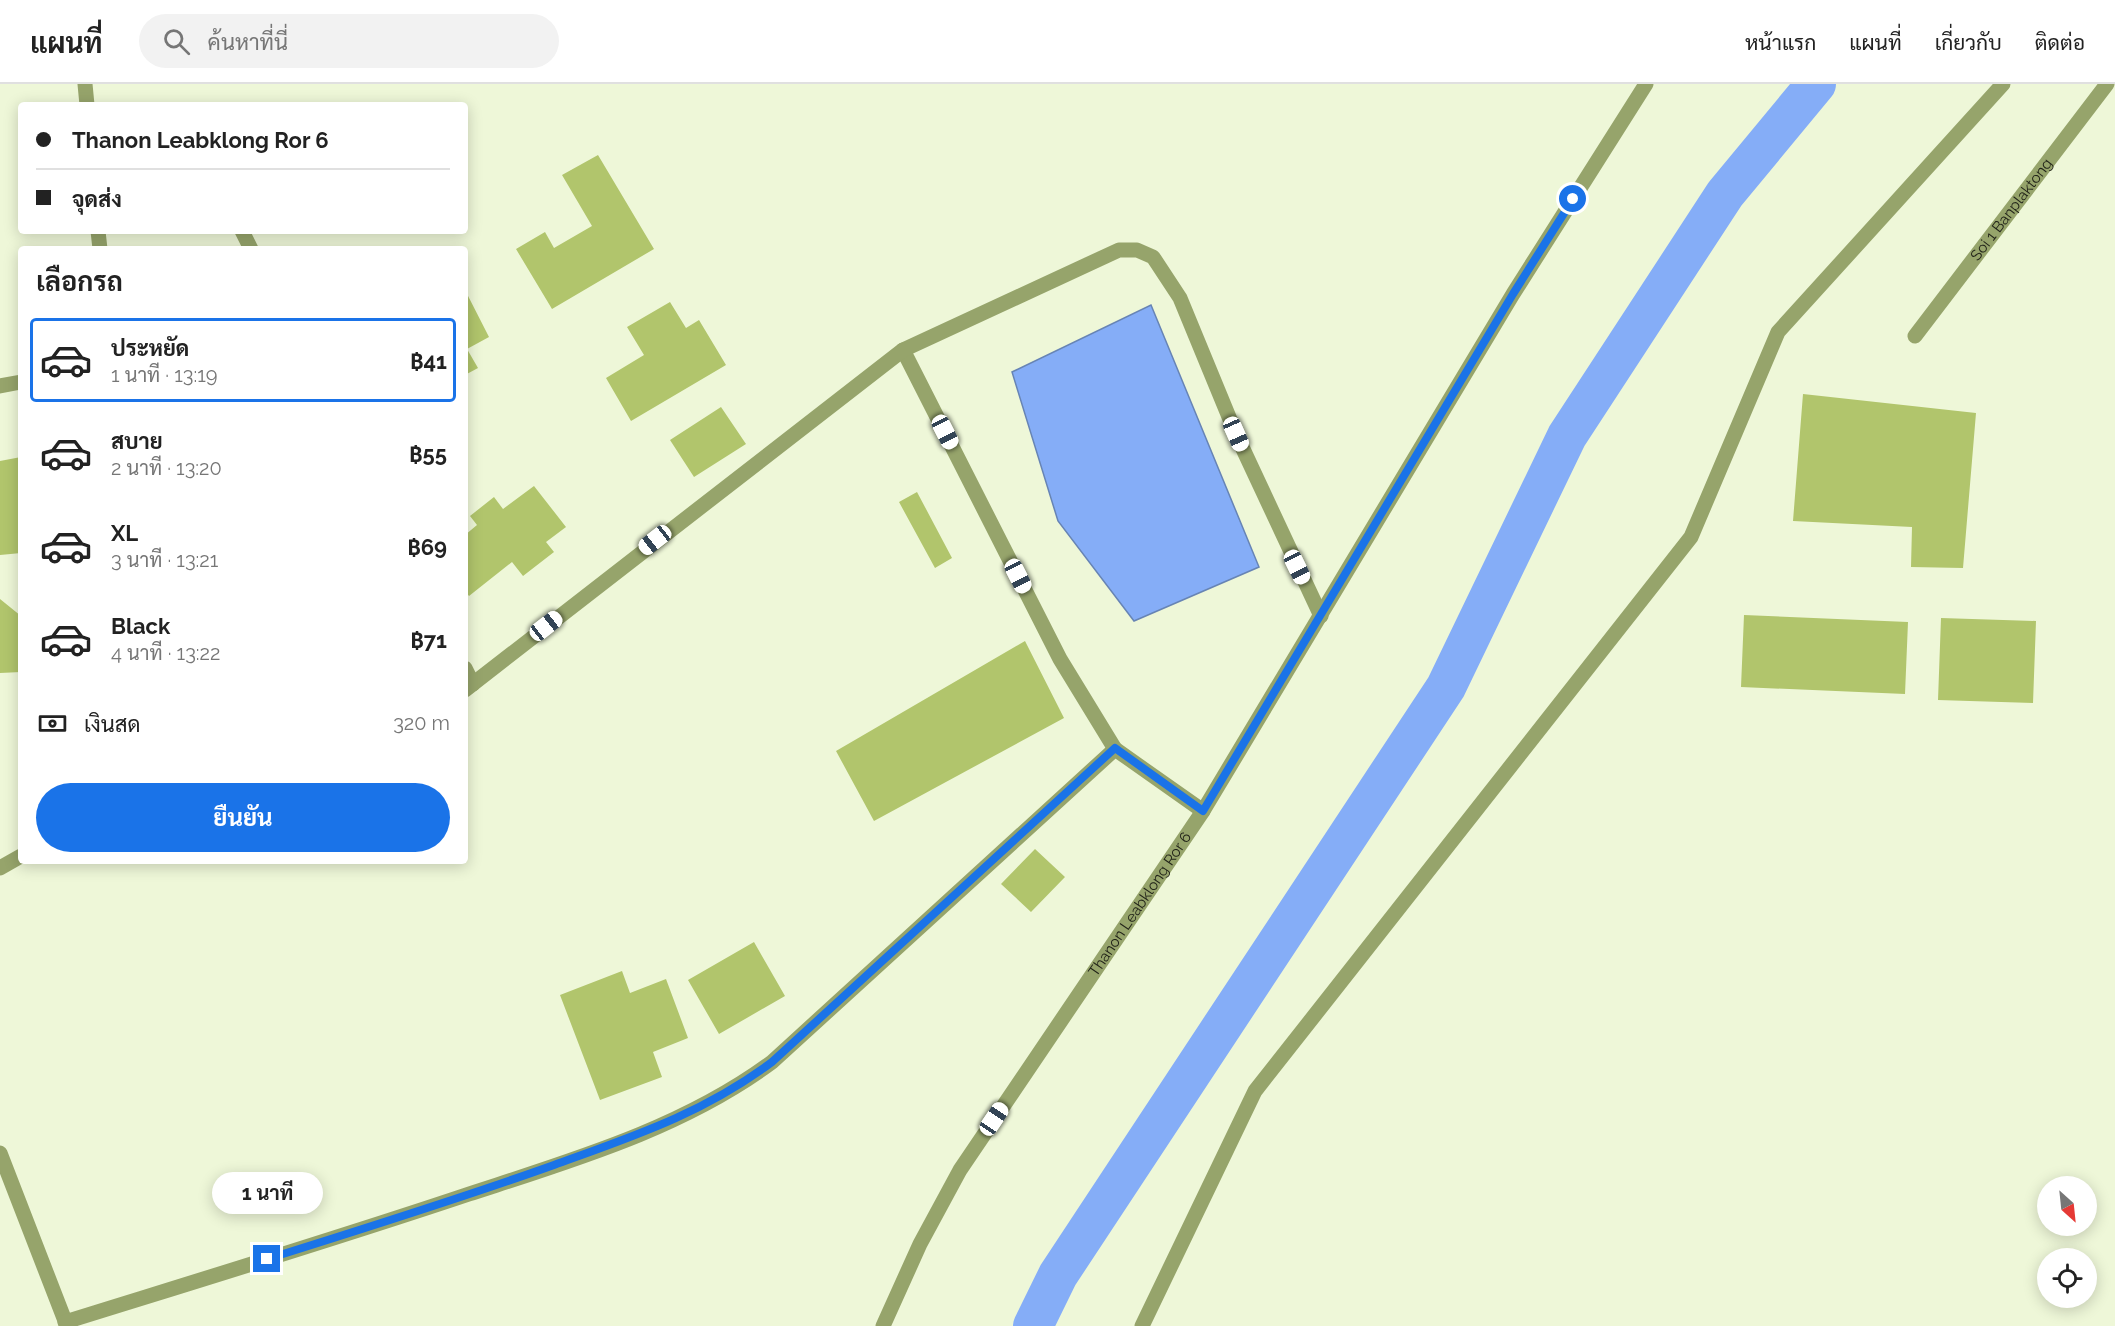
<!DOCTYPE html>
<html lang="th">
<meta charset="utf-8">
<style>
:root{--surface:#fff;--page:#f2f2f2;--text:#222;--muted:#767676;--line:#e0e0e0;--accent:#1a73e8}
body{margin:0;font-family:Raleway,Sarabun,sans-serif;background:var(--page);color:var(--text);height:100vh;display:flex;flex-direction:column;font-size:22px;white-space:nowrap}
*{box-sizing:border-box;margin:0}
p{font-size:20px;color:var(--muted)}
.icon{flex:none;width:33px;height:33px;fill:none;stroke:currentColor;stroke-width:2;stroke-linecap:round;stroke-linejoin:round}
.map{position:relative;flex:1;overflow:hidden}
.sheet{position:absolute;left:18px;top:162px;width:450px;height:618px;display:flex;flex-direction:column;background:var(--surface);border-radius:6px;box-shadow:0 3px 15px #0003}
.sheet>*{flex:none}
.top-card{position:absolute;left:18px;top:18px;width:450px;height:132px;border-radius:6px;box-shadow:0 3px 15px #0003;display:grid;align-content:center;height:132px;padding:0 18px;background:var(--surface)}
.needle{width:39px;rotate:153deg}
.controls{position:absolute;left:2037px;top:1092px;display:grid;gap:12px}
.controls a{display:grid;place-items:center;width:60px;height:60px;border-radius:50%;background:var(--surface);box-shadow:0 3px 15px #0003;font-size:30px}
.end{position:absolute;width:27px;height:27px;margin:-14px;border:8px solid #1a73e8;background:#fff;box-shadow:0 0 0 3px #fff}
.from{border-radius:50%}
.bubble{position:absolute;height:42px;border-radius:21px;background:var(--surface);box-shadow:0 3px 15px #0003;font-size:20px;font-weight:700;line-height:42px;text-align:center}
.car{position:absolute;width:18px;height:36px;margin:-18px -9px;border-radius:8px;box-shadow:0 0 4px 2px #0007;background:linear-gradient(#fff 24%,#345 0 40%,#fff 0 76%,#345 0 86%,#fff 0)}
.top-card b{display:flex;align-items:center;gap:21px;height:57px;font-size:22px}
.top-card b+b{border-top:2px solid var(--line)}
.top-card i{width:15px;height:15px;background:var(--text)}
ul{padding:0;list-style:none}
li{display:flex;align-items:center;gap:18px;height:84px;margin:0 12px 9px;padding:0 6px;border:3px solid transparent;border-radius:6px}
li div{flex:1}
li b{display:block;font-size:22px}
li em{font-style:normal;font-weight:700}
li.selected{border-color:var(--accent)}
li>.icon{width:54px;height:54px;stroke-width:1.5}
h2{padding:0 18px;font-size:27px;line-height:72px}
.pay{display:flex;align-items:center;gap:15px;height:66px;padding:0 18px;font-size:22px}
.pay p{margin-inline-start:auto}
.button{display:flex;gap:12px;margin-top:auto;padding:12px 18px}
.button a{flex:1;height:69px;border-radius:36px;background:var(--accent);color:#fff;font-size:24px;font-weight:700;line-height:69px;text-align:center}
header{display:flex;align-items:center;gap:36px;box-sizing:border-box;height:84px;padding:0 30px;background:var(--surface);border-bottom:2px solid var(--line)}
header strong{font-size:28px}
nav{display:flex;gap:33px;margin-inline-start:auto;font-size:21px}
.search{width:420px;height:54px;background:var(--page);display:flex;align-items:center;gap:15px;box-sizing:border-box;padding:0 21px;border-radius:33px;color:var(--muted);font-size:22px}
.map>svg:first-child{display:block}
.water{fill:#85adf7;stroke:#6784b4;stroke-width:1.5}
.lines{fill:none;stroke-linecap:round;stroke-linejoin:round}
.canal{stroke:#85adf7;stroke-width:40}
.building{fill:#b1c56c}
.minor{stroke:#96a46b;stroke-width:15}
.route{stroke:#1a73e8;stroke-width:8}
.labels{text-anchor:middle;stroke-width:5;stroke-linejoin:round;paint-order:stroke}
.street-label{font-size:15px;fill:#222419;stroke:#fff}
</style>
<header>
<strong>แผนที่</strong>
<div class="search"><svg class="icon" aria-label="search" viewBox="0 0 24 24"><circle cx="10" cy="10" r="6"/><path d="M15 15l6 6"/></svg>ค้นหาที่นี่</div>
<nav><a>หน้าแรก</a><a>แผนที่</a><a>เกี่ยวกับ</a><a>ติดต่อ</a></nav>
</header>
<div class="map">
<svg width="2115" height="1242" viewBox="0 0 2115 1242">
<rect width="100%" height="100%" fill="#eef7d8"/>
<path class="water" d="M 1151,221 L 1259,483 L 1134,537 L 1058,437 L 1012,288 Z"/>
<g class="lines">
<path class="canal" d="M 1033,1242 L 1058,1191 L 1446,603 L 1567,352 L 1725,110 L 1816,0"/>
</g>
<path class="building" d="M 598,71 L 654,165 L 552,225 L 516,165 L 545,148 L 554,164 L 592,142 L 562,91 Z
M 465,206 L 489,253 L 467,265 L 478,284 L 465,291 Z
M 670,218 L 686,244 L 699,236 L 726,281 L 631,337 L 606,294 L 644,271 L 627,243 Z
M 1803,310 L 1976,329 L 1963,484 L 1911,483 L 1912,443 L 1793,437 Z
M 721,323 L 746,360 L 694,393 L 670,356 Z
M 21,373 L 21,469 L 0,471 L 0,377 Z
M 534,402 L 566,443 L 546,458 L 554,468 L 523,492 L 512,478 L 469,512 L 465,507 L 465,451 L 477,441 L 470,432 L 494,413 L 503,425 Z
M 917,408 L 952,474 L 935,484 L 899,418 Z
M 0,515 L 21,532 L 21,588 L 0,589 Z
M 1744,531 L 1908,538 L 1905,610 L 1741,603 Z
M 1941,534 L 2036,537 L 2033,619 L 1938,616 Z
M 1025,557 L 1064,634 L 874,737 L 836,667 Z
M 1035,765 L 1065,793 L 1031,828 L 1001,800 Z
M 754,858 L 785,912 L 719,950 L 688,896 Z
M 622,887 L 630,909 L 666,895 L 688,954 L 653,968 L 662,993 L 600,1016 L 560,911 Z"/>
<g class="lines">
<g class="minor">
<path d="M 85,0 L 87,21"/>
<path d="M 98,147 L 100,165"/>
<path d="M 242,147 L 251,165"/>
<path id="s1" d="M 1915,252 L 2107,0"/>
<path d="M 903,266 L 1060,575 L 1115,665"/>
<path d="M 0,302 L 21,298"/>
<path d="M 465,584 L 473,600"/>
<path d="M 465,606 L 903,266 L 1119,166 L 1137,166 L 1153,173 L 1180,214 L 1236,350 L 1321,532"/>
<path d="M 0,784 L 21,772"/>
<path d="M 0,1069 L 67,1242"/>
<path d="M 65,1238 C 200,1196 335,1155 469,1110 C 573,1076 683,1044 772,978 L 1115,665 L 1203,727"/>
<path id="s2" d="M 883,1242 L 920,1160 L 960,1086 L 1203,727 L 1513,210 L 1646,0"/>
<path d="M 1142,1242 L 1255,1007 L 1691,453 L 1778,248 L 2003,0"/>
</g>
</g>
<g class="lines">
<path class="route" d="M 267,1175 C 363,1145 459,1115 554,1081 C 634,1052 702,1030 772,978 L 1115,664 L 1203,727 L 1513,210 L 1573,115"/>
</g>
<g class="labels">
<g class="street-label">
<text dy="5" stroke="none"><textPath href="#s1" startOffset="159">Soi 1 Banplaktong</textPath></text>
<text dy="5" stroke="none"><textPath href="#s2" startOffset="495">Thanon Leabklong Ror 6</textPath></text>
</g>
</g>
</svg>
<div class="controls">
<a><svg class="needle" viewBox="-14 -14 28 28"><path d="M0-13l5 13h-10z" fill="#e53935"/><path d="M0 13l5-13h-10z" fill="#767676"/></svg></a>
<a><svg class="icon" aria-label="locate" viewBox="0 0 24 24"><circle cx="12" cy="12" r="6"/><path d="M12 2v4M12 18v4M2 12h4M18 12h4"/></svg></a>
</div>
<i class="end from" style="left:1573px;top:115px"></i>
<i class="end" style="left:267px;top:1175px"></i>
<div class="bubble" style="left:212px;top:1088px;width:111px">1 นาที</div>
<i class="car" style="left:945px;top:348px;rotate:153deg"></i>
<i class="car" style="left:1236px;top:350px;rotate:156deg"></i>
<i class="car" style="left:655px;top:456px;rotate:232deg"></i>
<i class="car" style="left:1297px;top:483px;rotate:154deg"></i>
<i class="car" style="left:1018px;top:492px;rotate:153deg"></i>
<i class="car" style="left:546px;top:542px;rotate:52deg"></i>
<i class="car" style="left:994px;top:1035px;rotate:34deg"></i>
<div class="top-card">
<b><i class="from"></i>Thanon Leabklong Ror 6</b>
<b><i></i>จุดส่ง</b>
</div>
<section class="sheet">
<h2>เลือกรถ</h2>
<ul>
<li class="selected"><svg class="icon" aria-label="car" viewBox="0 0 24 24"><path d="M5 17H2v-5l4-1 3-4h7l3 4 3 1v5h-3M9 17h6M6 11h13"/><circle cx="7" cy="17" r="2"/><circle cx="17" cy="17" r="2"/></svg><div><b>ประหยัด</b><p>1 นาที · 13:19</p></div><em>฿41</em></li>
<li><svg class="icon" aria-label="car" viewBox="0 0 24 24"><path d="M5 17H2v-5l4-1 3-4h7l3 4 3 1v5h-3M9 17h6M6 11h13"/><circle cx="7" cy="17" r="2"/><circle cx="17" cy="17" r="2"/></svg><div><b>สบาย</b><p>2 นาที · 13:20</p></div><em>฿55</em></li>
<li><svg class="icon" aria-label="car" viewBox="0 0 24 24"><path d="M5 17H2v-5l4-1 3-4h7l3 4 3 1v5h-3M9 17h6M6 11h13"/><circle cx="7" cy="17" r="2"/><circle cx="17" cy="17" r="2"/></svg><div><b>XL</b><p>3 นาที · 13:21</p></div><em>฿69</em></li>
<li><svg class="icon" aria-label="car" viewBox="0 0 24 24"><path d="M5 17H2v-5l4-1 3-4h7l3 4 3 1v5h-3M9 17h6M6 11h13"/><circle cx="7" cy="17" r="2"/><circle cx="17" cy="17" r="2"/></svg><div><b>Black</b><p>4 นาที · 13:22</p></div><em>฿71</em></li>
</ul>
<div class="pay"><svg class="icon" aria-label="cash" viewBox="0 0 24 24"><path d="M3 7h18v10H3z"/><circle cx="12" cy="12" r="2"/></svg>เงินสด<p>320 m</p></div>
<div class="button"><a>ยืนยัน</a></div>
</section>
</div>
